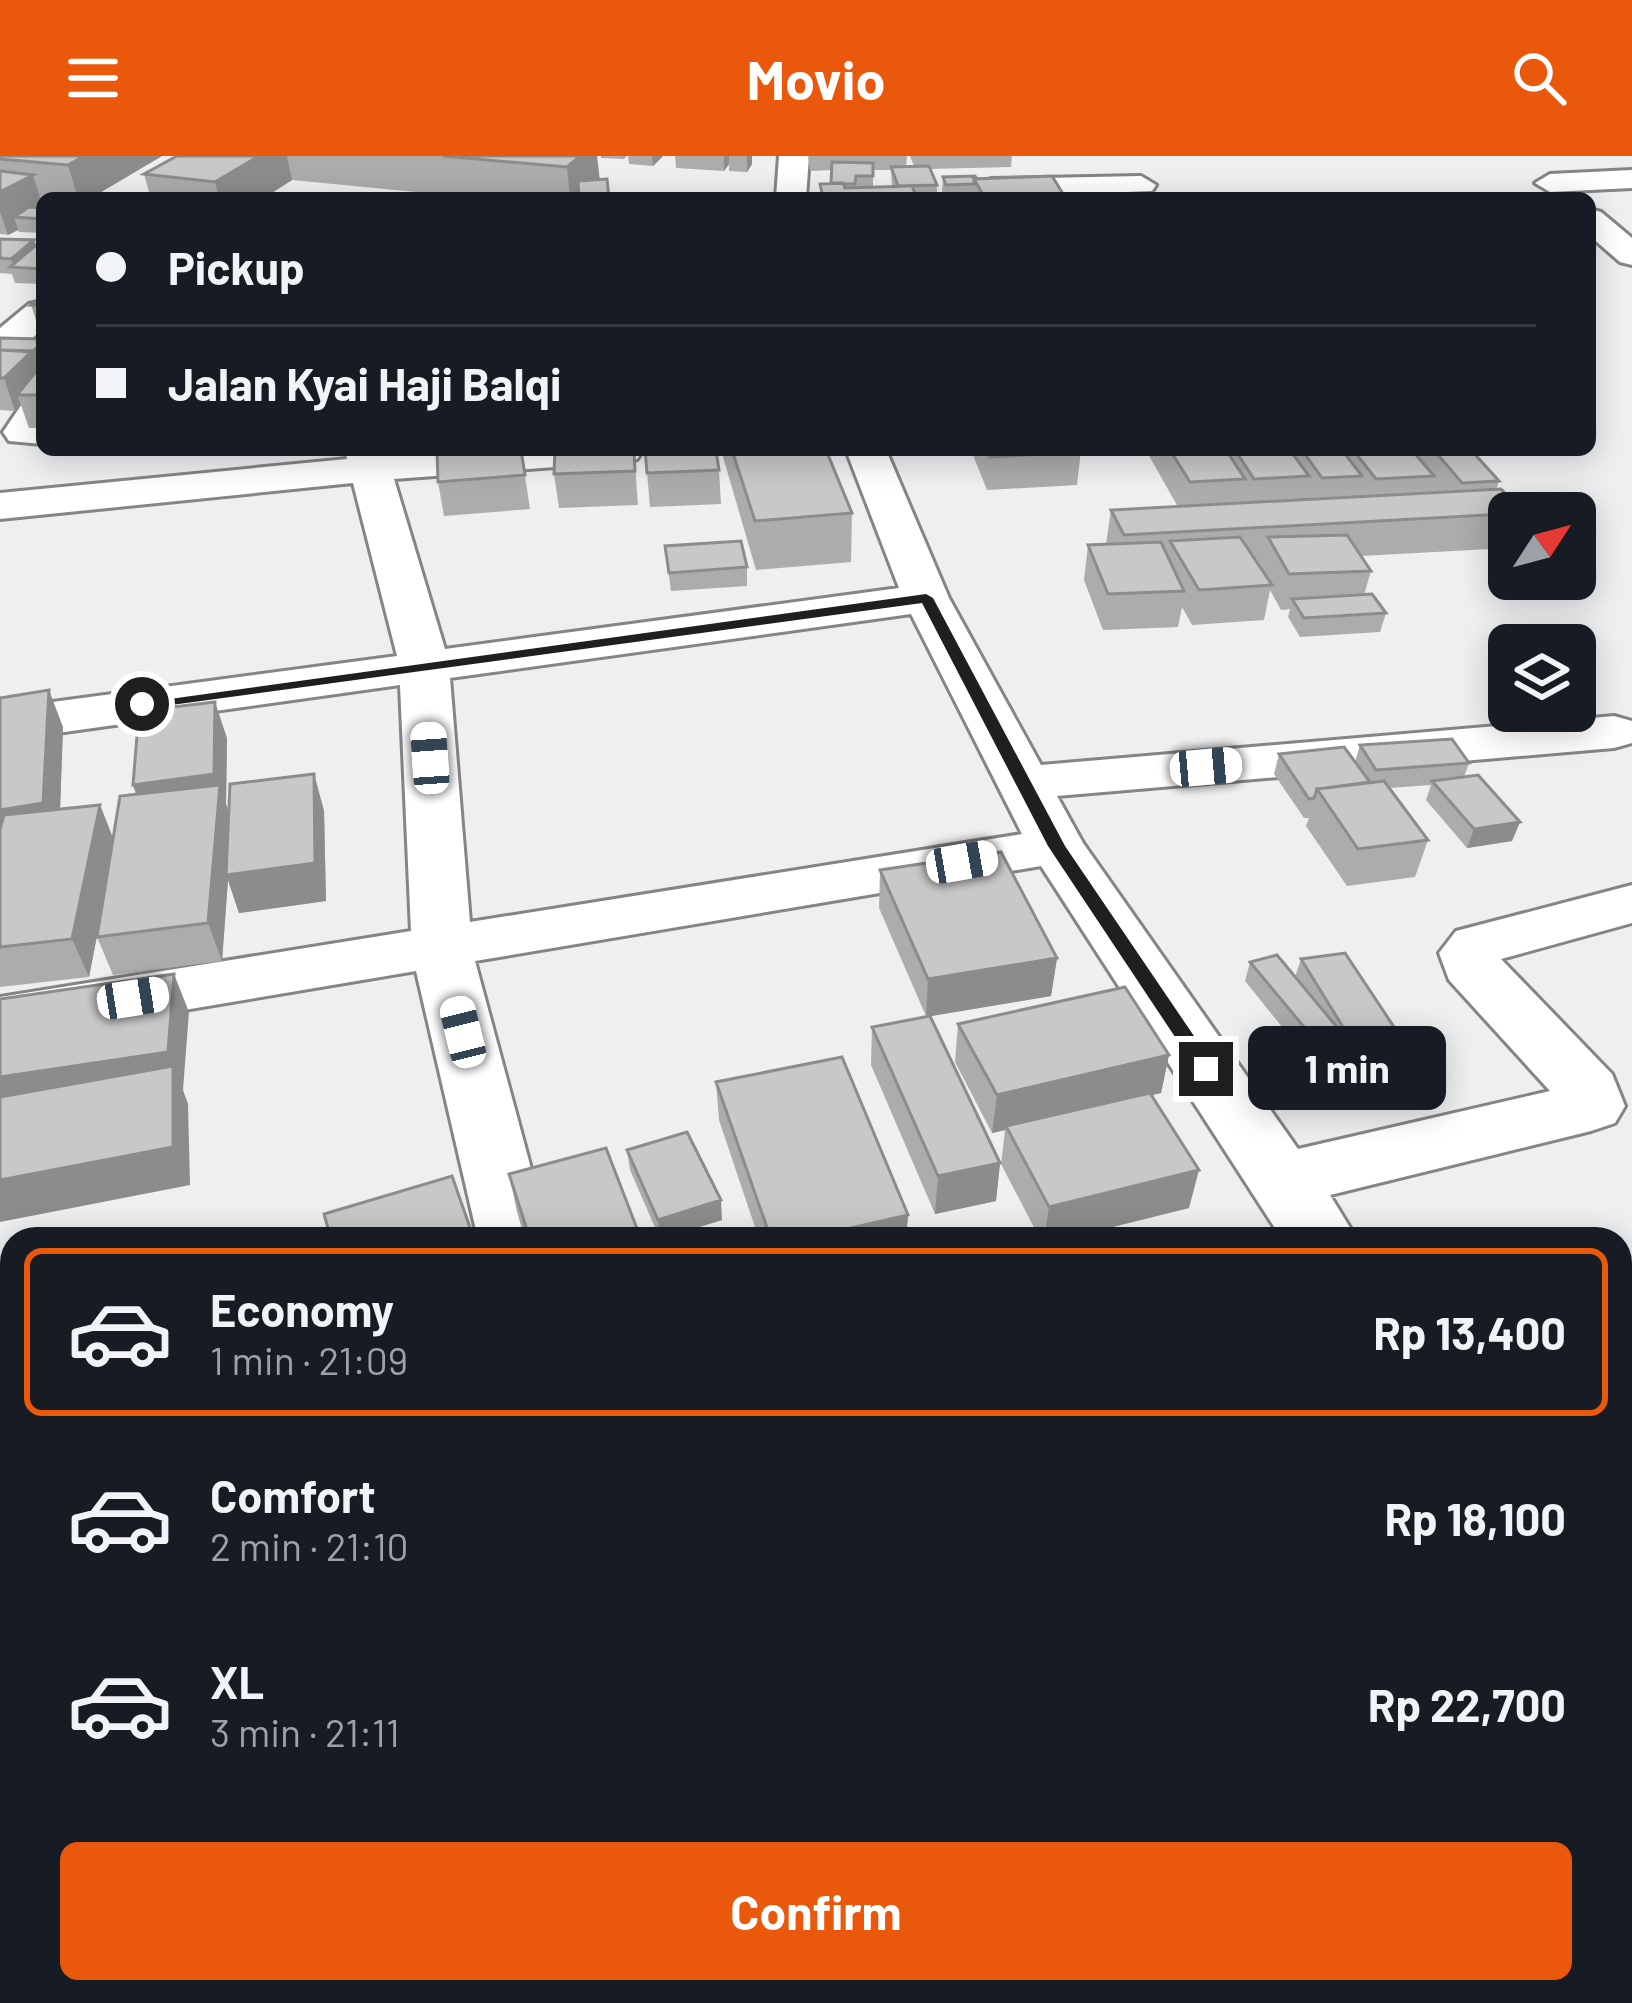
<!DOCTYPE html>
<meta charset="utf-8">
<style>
:root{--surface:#171b24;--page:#20242c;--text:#f1f3f6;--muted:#9ea1a6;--line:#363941;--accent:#ea580c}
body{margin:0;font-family:Barlow,sans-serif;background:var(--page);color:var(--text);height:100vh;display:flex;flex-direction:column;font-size:45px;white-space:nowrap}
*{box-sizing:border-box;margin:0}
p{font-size:39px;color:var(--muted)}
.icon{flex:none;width:66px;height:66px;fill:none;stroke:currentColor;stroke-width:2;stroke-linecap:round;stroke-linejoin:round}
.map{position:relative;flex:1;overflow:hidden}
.sheet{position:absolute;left:0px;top:1071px;width:1632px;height:777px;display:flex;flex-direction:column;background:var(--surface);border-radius:36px 36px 0 0;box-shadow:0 6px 30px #0003}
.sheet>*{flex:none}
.top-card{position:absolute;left:36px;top:36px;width:1560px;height:264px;border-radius:18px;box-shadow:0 6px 30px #0003;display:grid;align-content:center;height:264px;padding:0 60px;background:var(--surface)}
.needle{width:78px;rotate:54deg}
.tools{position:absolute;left:1488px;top:336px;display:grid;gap:24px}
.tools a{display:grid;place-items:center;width:108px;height:108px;border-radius:18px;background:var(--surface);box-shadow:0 6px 30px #0003;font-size:60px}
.end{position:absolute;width:54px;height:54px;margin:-27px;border:15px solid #1f1f20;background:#fff;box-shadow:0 0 0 6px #fff}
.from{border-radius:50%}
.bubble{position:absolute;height:84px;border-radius:18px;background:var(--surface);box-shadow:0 6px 30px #0003;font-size:39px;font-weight:700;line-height:84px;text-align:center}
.car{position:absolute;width:36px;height:72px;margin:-36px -18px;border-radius:15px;box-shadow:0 0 9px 3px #0007;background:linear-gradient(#fff 24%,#345 0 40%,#fff 0 76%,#345 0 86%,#fff 0)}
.top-card b{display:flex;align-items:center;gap:42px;height:114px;font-size:45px}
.top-card b+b{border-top:3px solid var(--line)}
.top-card i{width:30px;height:30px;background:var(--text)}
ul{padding:21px 0 0;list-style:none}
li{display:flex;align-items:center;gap:36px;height:168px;margin:0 24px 18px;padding:0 36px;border:6px solid transparent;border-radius:18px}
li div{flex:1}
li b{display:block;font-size:45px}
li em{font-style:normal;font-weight:700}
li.on{border-color:var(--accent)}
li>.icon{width:108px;height:108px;stroke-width:1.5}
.cta{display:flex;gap:24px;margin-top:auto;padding:24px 60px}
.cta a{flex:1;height:138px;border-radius:18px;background:var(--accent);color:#fff;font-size:48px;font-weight:700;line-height:138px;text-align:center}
header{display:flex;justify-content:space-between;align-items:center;height:156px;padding:0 60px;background:var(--accent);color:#fff;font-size:54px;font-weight:700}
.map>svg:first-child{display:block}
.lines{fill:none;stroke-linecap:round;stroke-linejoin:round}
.minor-casing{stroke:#848586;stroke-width:6}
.minor{fill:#fff;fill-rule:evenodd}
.wall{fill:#adacad;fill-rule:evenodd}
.shaded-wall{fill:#8d8c8d}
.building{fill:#c9c8c9;stroke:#8d8c8d;stroke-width:3}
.route{fill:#1f1f20}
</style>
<header><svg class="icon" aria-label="menu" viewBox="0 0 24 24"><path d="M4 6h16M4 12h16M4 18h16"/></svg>Movio<svg class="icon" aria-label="search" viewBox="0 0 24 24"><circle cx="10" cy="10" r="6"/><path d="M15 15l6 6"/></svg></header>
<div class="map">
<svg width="1632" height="1847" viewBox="0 0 1632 1847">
<rect width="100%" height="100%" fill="#eeeff1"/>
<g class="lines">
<g class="minor-casing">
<path id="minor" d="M 779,0 L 809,0 L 806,42 L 776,42 Z
M 1632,14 L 1632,32 L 1550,36 L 1535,27 L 1550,18 Z
M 1141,20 L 1156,29 L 1152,35 L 973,42 L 968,35 L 972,28 L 992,23 Z
M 1590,53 L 1601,56 L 1632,82 L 1632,109 L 1620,106 L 1590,80 Z
M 42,145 L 42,174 L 13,198 L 0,201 L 0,172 L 29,148 Z
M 42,235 L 42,288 L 9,285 L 3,276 L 28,239 Z
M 345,294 L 385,294 L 387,299 L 435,294 L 643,294 L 637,303 L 623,306 L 394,323 L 445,493 L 899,432 L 846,294 L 886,294 L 949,442 L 1041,609 L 1614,560 L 1632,565 L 1632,587 L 1614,592 L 1057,640 L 1083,687 L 1298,993 L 1550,935 L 1449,824 L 1439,797 L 1456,775 L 1632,729 L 1632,767 L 1501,803 L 1612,918 L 1625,950 L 1615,967 L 1591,975 L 1330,1039 L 1357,1083 L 1282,1083 L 1041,710 L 475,805 L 550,1083 L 478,1083 L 416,815 L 0,885 L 0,841 L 411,775 L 400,529 L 0,585 L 0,553 L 397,500 L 353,327 L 0,363 L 0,337 L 347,303 ZM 911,458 L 1022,678 L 470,766 L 450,522 Z
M 1620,1466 L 1632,1470 L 1632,1570 L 1620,1565 Z
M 12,1468 L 12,1556 L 0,1561 L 0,1473 Z
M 1632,1794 L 1632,1847 L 1577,1847 L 1581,1836 L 1620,1836 L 1620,1799 Z
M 698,1836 L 800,1836 L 804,1847 L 702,1847 Z"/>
</g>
<use href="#minor" class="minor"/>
</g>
<path class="wall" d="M 0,0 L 162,0 L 91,42 L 42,42 L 42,77 L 19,76 L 18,74 L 8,79 L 0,78 Z
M 177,0 L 597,0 L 599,24 L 609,42 L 478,42 L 292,24 L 264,42 L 110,42 L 150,40 L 144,18 Z
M 601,0 L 627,0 L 624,3 L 601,2 Z
M 628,0 L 663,0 L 653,10 L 629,8 Z
M 675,0 L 752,0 L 752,8 L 747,16 L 729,15 L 729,8 L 724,15 L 676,12 Z
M 808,0 L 907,0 L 906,11 L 914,10 L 910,0 L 1012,0 L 1011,11 L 930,13 L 937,29 L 937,42 L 820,42 L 820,28 L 831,27 L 832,14 L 810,15 ZM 873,14 L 891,14 L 892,30 L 873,31 Z
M 943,21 L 977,23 L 1065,42 L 945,42 L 942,35 Z
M 0,83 L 34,84 L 36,89 L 42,84 L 42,128 L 15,127 L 12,118 L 0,117 Z
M 42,141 L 42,165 L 36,164 L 31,149 Z
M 0,182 L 42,183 L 42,272 L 29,272 L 21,249 L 15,255 L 0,254 Z
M 521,294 L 530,353 L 444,360 L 438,326 Z
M 634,294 L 638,349 L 559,352 L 554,318 Z
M 645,294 L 719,314 L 721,348 L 650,351 Z
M 721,294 L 826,294 L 852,357 L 851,406 L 756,414 Z
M 971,294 L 1081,294 L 1077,329 L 987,334 Z
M 1148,294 L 1471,294 L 1499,325 L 1496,334 L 1509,357 L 1509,392 L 1361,400 L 1371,415 L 1364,439 L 1386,457 L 1380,476 L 1300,481 L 1288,461 L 1290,453 L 1281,454 L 1270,434 L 1264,464 L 1192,469 L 1182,451 L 1178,471 L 1103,474 L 1084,424 L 1088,389 L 1106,388 L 1111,354 L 1178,351 L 1148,298 Z
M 665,390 L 747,411 L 747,430 L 671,435 Z
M 0,542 L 63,571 L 60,653 L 100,649 L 113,683 L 136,638 L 133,629 L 227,582 L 226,648 L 229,657 L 314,618 L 324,655 L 326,745 L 239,757 L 228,724 L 222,805 L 113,819 L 97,781 L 99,770 L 89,821 L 0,831 Z
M 1360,589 L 1469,607 L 1464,621 L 1520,666 L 1512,685 L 1467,692 L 1426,644 L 1431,629 L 1389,632 L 1428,684 L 1415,721 L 1347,730 L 1306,670 L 1309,662 L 1304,662 L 1274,618 L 1279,598 L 1355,606 Z
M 880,714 L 1057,802 L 1051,840 L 930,860 L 1000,1007 L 996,1045 L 935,1058 L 871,909 L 872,871 L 926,860 L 879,752 Z
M 1301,803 L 1398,877 L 1391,897 L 1345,904 L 1332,882 L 1329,889 L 1303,897 L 1245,825 L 1250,806 L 1295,821 Z
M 958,868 L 1169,899 L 1161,937 L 1152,939 L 1189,1052 L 1064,1083 L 1040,1083 L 1001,1008 L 1005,974 L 992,977 L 955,906 Z
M 716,926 L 908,1059 L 906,1083 L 759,1083 L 719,964 Z
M 627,994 L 722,1064 L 660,1083 L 630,1014 Z
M 509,1018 L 641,1083 L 525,1083 L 517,1056 Z
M 1086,1836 L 1275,1836 L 1280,1847 L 1090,1847 Z"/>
<path class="shaded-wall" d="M 84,0 L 162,0 L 91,42 L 78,42 L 68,9 Z
M 259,0 L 287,0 L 292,24 L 264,42 L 219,42 L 215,26 Z
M 580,0 L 597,0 L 600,25 L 581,42 L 570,42 L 567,11 Z
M 652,0 L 663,0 L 653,10 Z
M 724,0 L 729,0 L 729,8 L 724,15 Z
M 747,0 L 752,0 L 752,8 L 747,16 Z
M 33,19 L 42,48 L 42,61 L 14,61 L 18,74 L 8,79 L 0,56 L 0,36 Z
M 34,84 L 39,99 L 14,111 L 11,103 Z
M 42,187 L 42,208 L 38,213 L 32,196 Z
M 32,195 L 42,225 L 17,239 L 21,249 L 15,255 L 4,222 Z
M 49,534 L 63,571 L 59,684 L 0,721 L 0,654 Z
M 215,546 L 227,582 L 226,648 L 232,667 L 314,618 L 324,655 L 326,745 L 239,757 L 228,724 L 222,805 L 208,767 L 147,666 L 133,629 Z
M 100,649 L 115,687 L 89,821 L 72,783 Z
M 1520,666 L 1512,685 L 1467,692 L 1474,673 Z
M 1057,802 L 1051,840 L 926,861 L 928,823 Z
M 174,818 L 189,856 L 183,934 L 188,948 L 190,1029 L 0,1066 L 0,921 Z
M 1336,870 L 1329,889 L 1303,897 L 1309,877 Z
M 1169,899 L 1161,937 L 1008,973 L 1006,970 L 1005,974 L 992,977 L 997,939 Z
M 1000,1007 L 996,1045 L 935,1058 L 938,1020 Z
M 1199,1014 L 1189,1052 L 1064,1083 L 1044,1083 L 1049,1051 Z
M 721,1044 L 722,1064 L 660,1083 L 658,1064 Z
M 908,1059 L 906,1083 L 803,1083 Z
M 12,1385 L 12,1426 L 0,1411 L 0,1388 Z
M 12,1638 L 12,1677 L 0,1682 L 0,1642 Z
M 1632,1720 L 1632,1739 L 1620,1742 L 1620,1723 Z
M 131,1836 L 156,1836 L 165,1847 L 132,1847 Z
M 398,1836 L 404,1836 L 406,1847 L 400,1847 Z"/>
<path class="building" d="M 0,0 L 84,0 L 68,9 L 0,3 Z
M 177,0 L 259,0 L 215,26 L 144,18 Z
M 443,0 L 580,0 L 567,11 Z
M 832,6 L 873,7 L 873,20 L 856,20 L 855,28 L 831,27 Z
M 929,10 L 937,29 L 898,30 L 891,11 Z
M 0,15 L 33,19 L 0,36 Z
M 975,20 L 977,23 L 974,23 L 974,28 L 946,29 L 943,21 Z
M 1052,20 L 1065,41 L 985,42 L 974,23 Z
M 607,23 L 609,42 L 579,42 L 578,25 Z
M 843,27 L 845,32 L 912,30 L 916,40 L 935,39 L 937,42 L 823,42 L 820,28 Z
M 118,38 L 169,42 L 110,42 Z
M 29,51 L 42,52 L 42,63 L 14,61 Z
M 0,83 L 34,84 L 11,103 L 0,102 Z
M 42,84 L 42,113 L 10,111 Z
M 42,141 L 42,149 L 31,149 Z
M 0,182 L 42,183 L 42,187 L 32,196 L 0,194 Z
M 0,194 L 32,195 L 4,222 L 0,222 Z
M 42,208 L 42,239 L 17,239 Z
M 437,294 L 521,294 L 525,319 L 438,326 Z
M 555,294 L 634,294 L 635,315 L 554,318 Z
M 645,294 L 716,294 L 719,314 L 647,317 Z
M 732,294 L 826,294 L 852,357 L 755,365 Z
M 987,294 L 1081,294 L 1081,296 L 990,301 Z
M 1170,294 L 1226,294 L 1245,323 L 1190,326 Z
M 1235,294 L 1290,294 L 1309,320 L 1254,323 Z
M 1302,294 L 1342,294 L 1362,320 L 1322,322 Z
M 1353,294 L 1412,294 L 1434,320 L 1376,323 Z
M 1434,294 L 1471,294 L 1499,325 L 1462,327 Z
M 1501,333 L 1523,357 L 1124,379 L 1111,354 Z
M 1347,379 L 1371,415 L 1289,418 L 1268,381 Z
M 1240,381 L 1272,429 L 1199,434 L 1170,385 Z
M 741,385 L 747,411 L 669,417 L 665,390 Z
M 1161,386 L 1184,435 L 1108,438 L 1088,389 Z
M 1372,438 L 1386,457 L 1304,462 L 1292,443 Z
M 49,534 L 43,647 L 0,654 L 0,542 Z
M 215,546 L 214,618 L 133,629 L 139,555 Z
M 1452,583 L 1469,607 L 1376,614 L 1360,589 Z
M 1344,591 L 1370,626 L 1317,633 L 1314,642 L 1309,643 L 1279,598 Z
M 314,618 L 315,707 L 226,719 L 230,628 Z
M 1478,619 L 1520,666 L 1474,673 L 1432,625 Z
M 1384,625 L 1428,684 L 1358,693 L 1317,633 Z
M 220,629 L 208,767 L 97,781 L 120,640 Z
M 100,649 L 72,783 L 0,791 L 0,673 L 4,659 Z
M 1001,696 L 1057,802 L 928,823 L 880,714 Z
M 1345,797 L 1398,877 L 1351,884 L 1301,803 Z
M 1277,799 L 1336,870 L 1309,877 L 1250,806 Z
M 174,818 L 168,896 L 0,921 L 0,843 Z
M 1125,831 L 1169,899 L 997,939 L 958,868 Z
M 930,860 L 1000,1007 L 938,1020 L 872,871 Z
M 842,901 L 908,1059 L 803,1083 L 771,1083 L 716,926 Z
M 173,910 L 173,991 L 0,1024 L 0,941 Z
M 1150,937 L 1199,1014 L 1049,1051 L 1006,970 Z
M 687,976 L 721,1044 L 658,1064 L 627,994 Z
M 606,992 L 641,1083 L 530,1083 L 509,1018 Z
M 452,1020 L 474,1083 L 331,1083 L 324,1058 Z
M 12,1241 L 12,1385 L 0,1388 L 0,1244 Z
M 12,1526 L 12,1638 L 0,1642 L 0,1530 Z
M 1620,1602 L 1632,1623 L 1632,1720 L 1620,1723 Z
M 60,1836 L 131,1836 L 132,1847 L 32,1847 Z
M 336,1836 L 398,1836 L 400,1847 L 323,1847 L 322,1841 Z
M 478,1836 L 533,1836 L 535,1847 L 449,1847 Z
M 552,1836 L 656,1836 L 659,1847 L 555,1847 Z
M 1106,1836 L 1275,1836 L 1280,1847 L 1110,1847 Z"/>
<path class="route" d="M 926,438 L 933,442 L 1065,690 L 1213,908 L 1213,917 L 1199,917 L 1048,690 L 922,447 L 142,553 L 134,548 Z"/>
</svg>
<div class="tools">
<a><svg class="needle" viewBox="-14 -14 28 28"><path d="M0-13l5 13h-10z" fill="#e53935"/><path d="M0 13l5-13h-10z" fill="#9ea1a6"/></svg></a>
<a><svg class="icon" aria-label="layers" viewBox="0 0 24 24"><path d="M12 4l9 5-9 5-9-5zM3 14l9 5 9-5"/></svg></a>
</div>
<i class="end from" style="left:142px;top:548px"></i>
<i class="end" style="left:1206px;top:913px"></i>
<div class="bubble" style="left:1248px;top:870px;width:198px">1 min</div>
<i class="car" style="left:430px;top:602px;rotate:356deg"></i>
<i class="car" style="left:1206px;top:611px;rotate:85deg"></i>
<i class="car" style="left:962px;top:706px;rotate:80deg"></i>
<i class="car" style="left:133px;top:842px;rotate:81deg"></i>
<i class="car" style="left:463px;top:876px;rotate:346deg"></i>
<div class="top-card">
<b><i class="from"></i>Pickup</b>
<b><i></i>Jalan Kyai Haji Balqi</b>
</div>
<section class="sheet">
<ul>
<li class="on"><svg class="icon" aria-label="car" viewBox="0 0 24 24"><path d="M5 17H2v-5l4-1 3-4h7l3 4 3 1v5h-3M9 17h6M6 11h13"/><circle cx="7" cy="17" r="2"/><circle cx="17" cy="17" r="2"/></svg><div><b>Economy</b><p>1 min · 21:09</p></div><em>Rp 13,400</em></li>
<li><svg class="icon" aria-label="car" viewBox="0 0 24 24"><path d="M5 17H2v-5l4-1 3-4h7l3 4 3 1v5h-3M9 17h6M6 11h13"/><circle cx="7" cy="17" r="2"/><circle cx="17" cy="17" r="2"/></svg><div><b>Comfort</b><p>2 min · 21:10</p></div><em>Rp 18,100</em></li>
<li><svg class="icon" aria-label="car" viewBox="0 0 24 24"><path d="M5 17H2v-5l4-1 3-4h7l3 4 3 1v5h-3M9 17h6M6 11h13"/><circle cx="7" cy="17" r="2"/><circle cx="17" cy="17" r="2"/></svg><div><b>XL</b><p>3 min · 21:11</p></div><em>Rp 22,700</em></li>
</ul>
<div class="cta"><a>Confirm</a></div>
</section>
</div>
